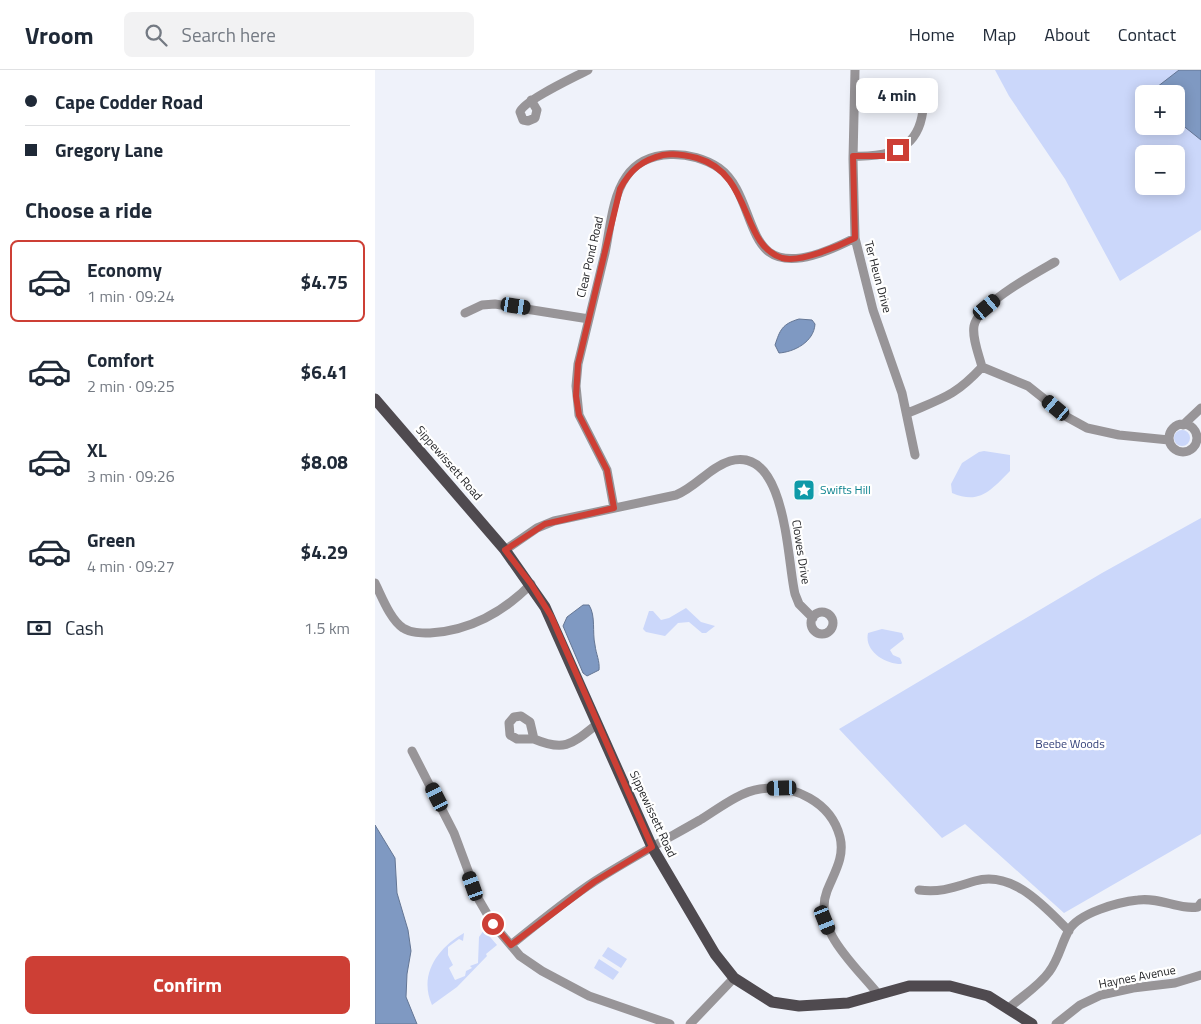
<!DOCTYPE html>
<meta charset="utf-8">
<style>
:root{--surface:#fff;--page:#f2f2f3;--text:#1f2937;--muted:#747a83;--line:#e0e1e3;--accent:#cd3f35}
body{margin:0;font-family:"Titillium Web",sans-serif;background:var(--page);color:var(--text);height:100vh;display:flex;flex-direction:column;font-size:19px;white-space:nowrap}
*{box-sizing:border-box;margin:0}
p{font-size:16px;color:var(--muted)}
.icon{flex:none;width:28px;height:28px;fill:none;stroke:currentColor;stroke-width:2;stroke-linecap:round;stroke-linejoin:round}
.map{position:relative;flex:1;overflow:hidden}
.sheet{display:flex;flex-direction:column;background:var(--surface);width:375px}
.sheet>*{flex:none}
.hud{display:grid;align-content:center;height:110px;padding:0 25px;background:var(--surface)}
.tools{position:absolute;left:760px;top:15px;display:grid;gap:10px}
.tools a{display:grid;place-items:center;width:50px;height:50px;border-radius:8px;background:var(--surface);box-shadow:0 2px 12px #0003;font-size:25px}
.end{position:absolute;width:22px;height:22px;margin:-11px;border:6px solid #cd3f35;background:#fff;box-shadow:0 0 0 2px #fff}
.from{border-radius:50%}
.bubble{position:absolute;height:35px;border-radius:8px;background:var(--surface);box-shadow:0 2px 12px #0003;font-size:16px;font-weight:700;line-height:35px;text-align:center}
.car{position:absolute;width:15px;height:30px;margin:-15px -8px;border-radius:6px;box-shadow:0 0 4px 1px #0007;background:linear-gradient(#222 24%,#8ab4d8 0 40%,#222 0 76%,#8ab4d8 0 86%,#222 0)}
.hud b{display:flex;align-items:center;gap:18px;height:48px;font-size:19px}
.hud b+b{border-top:1px solid var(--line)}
.hud i{width:12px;height:12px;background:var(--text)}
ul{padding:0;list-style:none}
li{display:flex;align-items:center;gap:15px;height:82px;margin:0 10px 8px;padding:0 15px;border:2px solid transparent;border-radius:8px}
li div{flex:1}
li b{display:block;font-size:19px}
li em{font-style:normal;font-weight:700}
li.current{border-color:var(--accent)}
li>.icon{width:45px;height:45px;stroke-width:1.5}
h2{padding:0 25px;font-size:22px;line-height:60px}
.pay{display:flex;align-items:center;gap:12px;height:55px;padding:0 25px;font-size:19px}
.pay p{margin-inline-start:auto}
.primary-button{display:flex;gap:10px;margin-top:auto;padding:10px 25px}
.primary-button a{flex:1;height:58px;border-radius:8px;background:var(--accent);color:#fff;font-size:20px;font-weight:700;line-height:58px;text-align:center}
header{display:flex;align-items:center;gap:30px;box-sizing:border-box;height:70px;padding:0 25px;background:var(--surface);border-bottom:1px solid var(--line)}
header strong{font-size:24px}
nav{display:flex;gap:28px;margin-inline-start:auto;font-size:18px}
.search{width:350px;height:45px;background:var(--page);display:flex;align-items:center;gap:12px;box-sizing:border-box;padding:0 18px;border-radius:8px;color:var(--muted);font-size:19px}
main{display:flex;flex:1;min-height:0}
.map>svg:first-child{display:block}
.green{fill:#cbd7fa;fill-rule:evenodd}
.water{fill:#7f99c2;stroke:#647694}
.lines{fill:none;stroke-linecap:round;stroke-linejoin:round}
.minor{stroke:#989598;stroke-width:9}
.major{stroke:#4f4a4f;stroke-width:11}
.route{stroke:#cd3f35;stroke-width:6}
.labels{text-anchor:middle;stroke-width:4.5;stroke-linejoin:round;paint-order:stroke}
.street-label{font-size:12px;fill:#242528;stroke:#fff}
.culture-label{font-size:12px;fill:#0d838f;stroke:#fff;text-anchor:start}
.park-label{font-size:12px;fill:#303e77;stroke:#fff}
</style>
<header>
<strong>Vroom</strong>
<div class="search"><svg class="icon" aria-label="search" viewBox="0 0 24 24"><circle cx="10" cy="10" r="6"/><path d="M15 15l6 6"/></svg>Search here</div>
<nav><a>Home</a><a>Map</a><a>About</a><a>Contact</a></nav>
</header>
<main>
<section class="sheet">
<div class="hud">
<b><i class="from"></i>Cape Codder Road</b>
<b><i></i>Gregory Lane</b>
</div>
<h2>Choose a ride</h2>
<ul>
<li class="current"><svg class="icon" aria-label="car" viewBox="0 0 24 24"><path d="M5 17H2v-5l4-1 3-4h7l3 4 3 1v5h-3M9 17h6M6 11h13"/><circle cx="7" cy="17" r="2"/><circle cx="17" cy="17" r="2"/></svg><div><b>Economy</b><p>1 min · 09:24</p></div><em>$4.75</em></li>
<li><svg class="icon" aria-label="car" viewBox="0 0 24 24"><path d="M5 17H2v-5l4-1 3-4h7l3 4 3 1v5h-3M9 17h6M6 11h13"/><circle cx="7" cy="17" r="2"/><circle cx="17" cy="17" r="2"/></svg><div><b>Comfort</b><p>2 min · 09:25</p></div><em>$6.41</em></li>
<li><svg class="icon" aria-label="car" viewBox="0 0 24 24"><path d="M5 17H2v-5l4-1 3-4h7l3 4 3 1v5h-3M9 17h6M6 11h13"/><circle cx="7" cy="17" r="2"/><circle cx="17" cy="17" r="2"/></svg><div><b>XL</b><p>3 min · 09:26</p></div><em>$8.08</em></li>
<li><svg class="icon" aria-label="car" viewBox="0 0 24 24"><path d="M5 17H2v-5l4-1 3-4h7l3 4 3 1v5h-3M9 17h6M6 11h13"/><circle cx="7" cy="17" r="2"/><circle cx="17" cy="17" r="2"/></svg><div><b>Green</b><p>4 min · 09:27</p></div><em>$4.29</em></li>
</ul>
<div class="pay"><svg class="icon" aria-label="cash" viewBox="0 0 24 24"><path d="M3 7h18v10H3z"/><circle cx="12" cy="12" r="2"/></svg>Cash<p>1.5 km</p></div>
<div class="primary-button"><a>Confirm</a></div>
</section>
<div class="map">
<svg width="826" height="954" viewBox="0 0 826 954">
<rect width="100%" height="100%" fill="#eff2fa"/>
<path class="green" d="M 620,0 L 826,0 L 826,160 L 745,211 L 690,109 L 634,26 ZM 769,24 L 801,24 L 801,56 L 769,56 ZM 769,84 L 801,84 L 801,116 L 769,116 Z
M799 368a8 8 0 1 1 16 0a8 8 0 1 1-16 0Z
M 609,381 L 635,385 L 635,401 C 616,420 605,435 577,423 L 576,414 L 587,393 L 604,382 Z
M 826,448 L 826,764 L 689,843 L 590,754 L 567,768 L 464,659 L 727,503 Z
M 311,538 L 326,552 L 340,556 L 331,563 L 327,563 L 314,552 L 303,553 L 290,566 L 271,562 L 268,559 L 274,541 L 278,541 L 286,550 L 294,548 Z
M 507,559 L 527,563 L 529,569 L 515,580 L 518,585 L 525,588 L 527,593 L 526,594 C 510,594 489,581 493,563 Z
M 109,860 L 122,875 L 111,884 L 112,886 L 82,917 L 57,935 C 43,904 64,877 89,863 L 88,871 L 84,869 L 73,877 L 73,885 L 78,895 L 74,898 L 80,910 L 90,906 L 91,901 L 97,898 L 95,896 L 103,893 L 104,867 Z
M 233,877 L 252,889 L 246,898 L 227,886 Z
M 224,889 L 244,902 L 238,910 L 219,898 Z"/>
<path class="water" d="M 804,0 L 826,0 L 826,70 L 801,50 L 801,24 L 783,24 L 782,17 Z
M 424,249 L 437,250 L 440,254 C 439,272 419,282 404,283 L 400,275 C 405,260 407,254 424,249 Z
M 208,535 L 214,535 C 221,546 217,562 220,575 C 221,584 225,591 224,600 L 212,606 L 208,603 L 188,556 L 192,547 Z
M 0,755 L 20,788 L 22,823 L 33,860 L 36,881 L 32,904 L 31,927 L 42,954 L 0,954 Z"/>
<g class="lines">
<path class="minor" d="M 480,0 L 478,89 L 480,168 L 498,240 L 527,323 L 540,385
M 156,30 L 162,40 L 160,48 L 153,51 L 148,50 L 145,42 C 148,31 200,7 213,0
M 478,86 C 532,88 553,68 548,13
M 680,192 C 661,203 603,234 599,256 C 597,268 604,285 607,297 L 653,316 L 692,347 L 712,358 L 744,365 L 794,370
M 90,243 L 107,235 L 120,234 L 214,249
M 533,343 C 568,328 580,326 607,297
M794 368a14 14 0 1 1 28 0a14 14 0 1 1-28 0Z
M 808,355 L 826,338
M 239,438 L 232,400 L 204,345 L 201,316 L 203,294 C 212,257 221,220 230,183 C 235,159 237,127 251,107 C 271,77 318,80 344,98 C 372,118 372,165 394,182 C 417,199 458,179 480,168
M 130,480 L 162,458 L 179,451 L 301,425 C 321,417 335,397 355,391 C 412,375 412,492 420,524 L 424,534 L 438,548
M 0,513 C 7,527 15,549 28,558 C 36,563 46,563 55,563 C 94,561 129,542 156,514
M436 553a11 11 0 1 1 22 0a11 11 0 1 1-22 0Z
M 146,646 L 155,652 L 159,669 L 142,669 L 135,665 L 134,653 L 139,647 Z
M 159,669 C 190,682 197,674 222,654
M 37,681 L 79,763 L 104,830 L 118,854 L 145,886 L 167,901 L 214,926 L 295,954
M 544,820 C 566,823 580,817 600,811 C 638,800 670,837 694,861
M 136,875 C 163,853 191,830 220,811 C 254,789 290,770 325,750 C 343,739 364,722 385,719 C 419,714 456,732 465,767 C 470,787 459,803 452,821 C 437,860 481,896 503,924
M 634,938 C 647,926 664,916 674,902 C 684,889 686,874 694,860 C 704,843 743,832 763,830 C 785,827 804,840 823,837 L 826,833
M 315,954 L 359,908
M 681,954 L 705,935 L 726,925 L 758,918 L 800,913 L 826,905"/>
<path class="major" d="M 0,329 L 130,480 L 170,537 L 277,777 L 340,884 L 359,908 L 397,932 L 424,936 L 473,933 L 534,916 L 575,916 L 613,926 L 657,954"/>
</g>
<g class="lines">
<path class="route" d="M 118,854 L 136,875 L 219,812 L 277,777 L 176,546 L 156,514 L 130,480 L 170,454 L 239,438 L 232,400 L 204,345 L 201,326 L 203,294 L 245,119 C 255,100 267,90 288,85 C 299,83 311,85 322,88 C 378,104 365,175 407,188 C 425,193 464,176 480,168 L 478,86 L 510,86 L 523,80"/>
</g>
<defs>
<g id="sight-square" transform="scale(1.125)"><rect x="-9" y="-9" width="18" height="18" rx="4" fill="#0f9aa8" stroke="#fff"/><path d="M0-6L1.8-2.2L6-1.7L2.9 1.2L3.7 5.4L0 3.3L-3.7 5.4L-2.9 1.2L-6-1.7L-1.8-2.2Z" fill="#fff"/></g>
</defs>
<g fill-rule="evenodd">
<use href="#sight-square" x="429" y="420"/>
</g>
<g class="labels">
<g class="street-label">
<text transform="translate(215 187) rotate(-77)" y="4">Clear Pond Road</text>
<text transform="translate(503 207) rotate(75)" y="4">Ter Heun Drive</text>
<text transform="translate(74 393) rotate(49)" y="4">Sippewissett Road</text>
<text transform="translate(426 482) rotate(81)" y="4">Clowes Drive</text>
<text transform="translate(278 744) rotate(65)" y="4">Sippewissett Road</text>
<text transform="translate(762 907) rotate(-11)" y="4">Haynes Avenue</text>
</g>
<g class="culture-label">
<text x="445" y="424">Swifts Hill</text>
</g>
<g class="park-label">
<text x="695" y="678">Beebe Woods</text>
</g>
</g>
</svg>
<div class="tools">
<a>+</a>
<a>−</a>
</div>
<i class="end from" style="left:118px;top:854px"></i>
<i class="end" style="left:523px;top:80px"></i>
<div class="bubble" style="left:481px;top:8px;width:82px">4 min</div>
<i class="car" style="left:141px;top:236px;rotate:99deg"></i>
<i class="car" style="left:612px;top:237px;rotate:50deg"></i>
<i class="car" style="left:681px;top:338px;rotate:310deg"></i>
<i class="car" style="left:407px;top:718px;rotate:268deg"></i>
<i class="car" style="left:62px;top:727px;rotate:333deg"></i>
<i class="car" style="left:98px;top:816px;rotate:340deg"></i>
<i class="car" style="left:450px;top:850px;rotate:158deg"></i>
</div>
</main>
